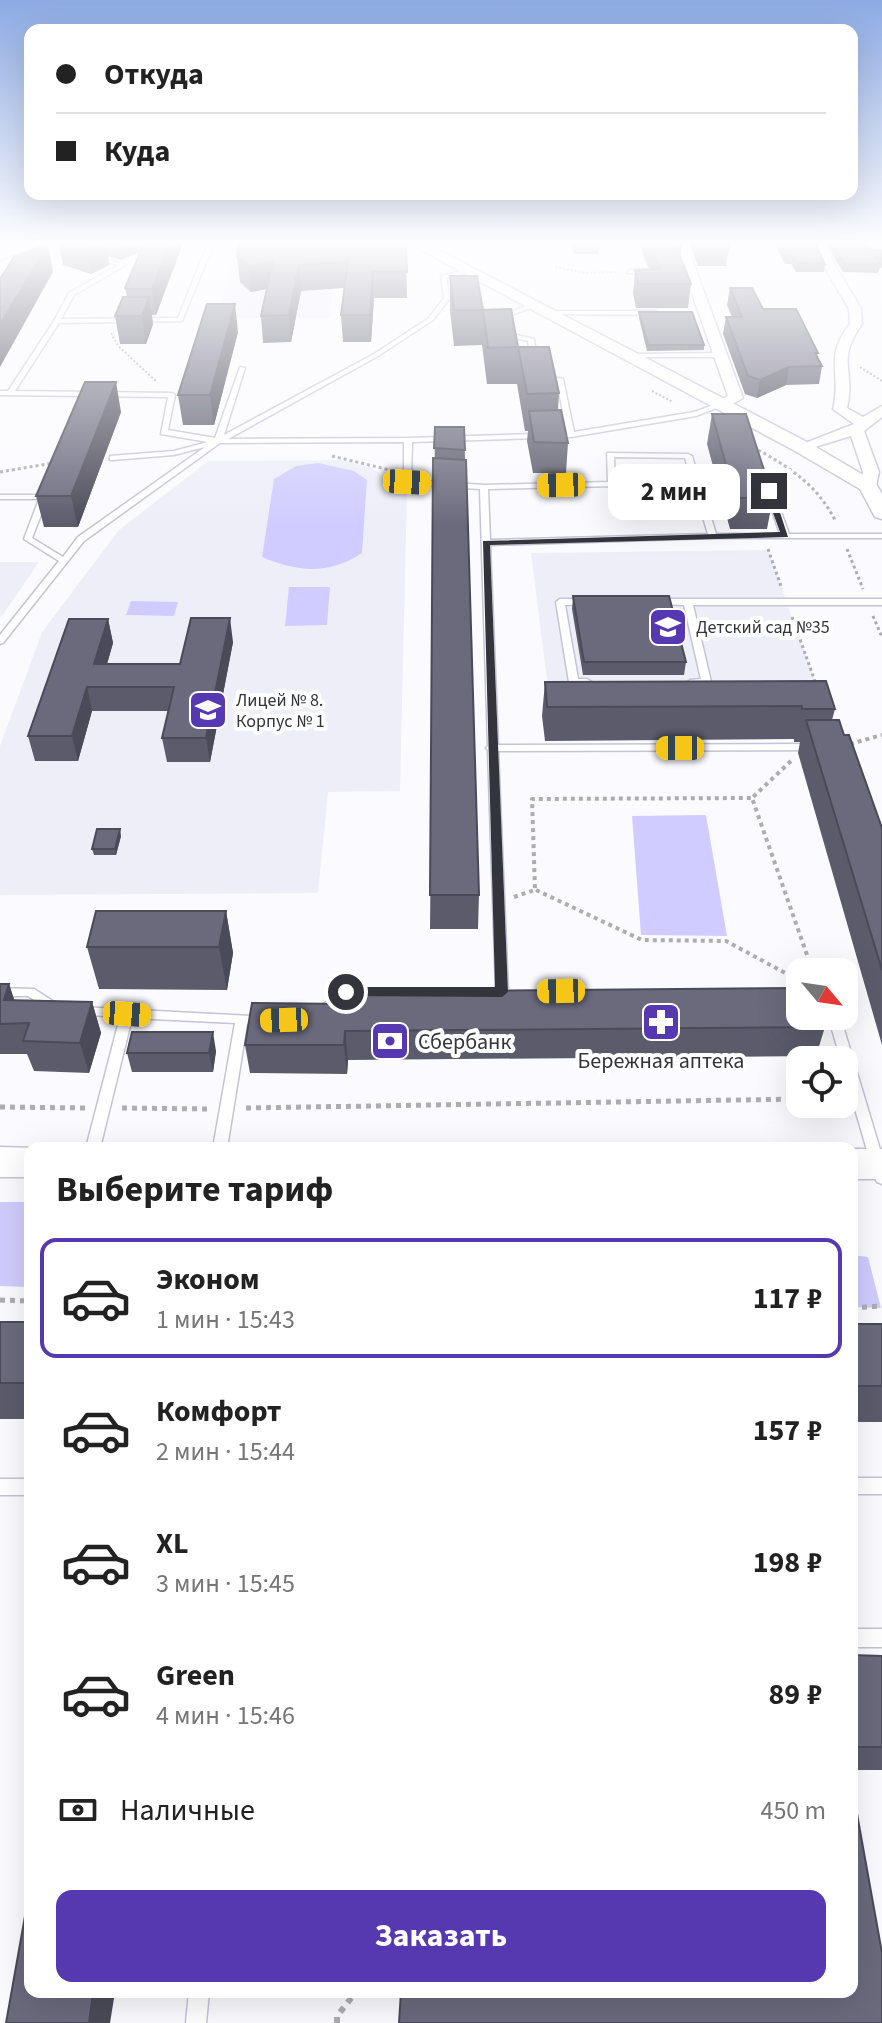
<!DOCTYPE html>
<html lang="ru">
<meta charset="utf-8">
<style>
:root{--surface:#fff;--page:#f2f2f2;--text:#222;--muted:#767676;--line:#e0e0e0;--accent:#5639b1}
body{margin:0;font-family:"Source Sans 3",sans-serif;background:var(--page);color:var(--text);height:100vh;display:flex;flex-direction:column;font-size:30px;white-space:nowrap}
*{box-sizing:border-box;margin:0}
p{font-size:26px;color:var(--muted)}
.icon{flex:none;width:44px;height:44px;fill:none;stroke:currentColor;stroke-width:2;stroke-linecap:round;stroke-linejoin:round}
.map{position:relative;flex:1;overflow:hidden}
.panel{position:absolute;left:24px;top:1142px;width:834px;height:856px;display:flex;flex-direction:column;background:var(--surface);border-radius:16px;box-shadow:0 8px 32px #0002}
.panel>*{flex:none}
.hud{position:absolute;left:24px;top:24px;width:834px;height:176px;border-radius:16px;box-shadow:0 8px 32px #0002;display:grid;align-content:center;height:176px;padding:0 32px;background:var(--surface)}
.needle{width:52px;rotate:119deg}
.controls{position:absolute;left:786px;top:958px;display:grid;gap:16px}
.controls a{display:grid;place-items:center;width:72px;height:72px;border-radius:16px;background:var(--surface);box-shadow:0 8px 32px #0002;font-size:40px}
.end{position:absolute;width:36px;height:36px;margin:-18px;border:10px solid #34343c;background:#fff;box-shadow:0 0 0 4px #fff}
.from{border-radius:50%}
.bubble{position:absolute;height:56px;border-radius:16px;background:var(--surface);box-shadow:0 8px 32px #0002;font-size:26px;font-weight:700;line-height:56px;text-align:center}
.car{position:absolute;width:24px;height:48px;margin:-24px -12px;border-radius:10px;box-shadow:0 0 6px 2px #0007;background:linear-gradient(#f5c518 24%,#345 0 40%,#f5c518 0 76%,#345 0 86%,#f5c518 0)}
.hud b{display:flex;align-items:center;gap:28px;height:76px;font-size:30px}
.hud b+b{border-top:2px solid var(--line)}
.hud i{width:20px;height:20px;background:var(--text)}
ul{padding:0;list-style:none}
li{display:flex;align-items:center;gap:24px;height:120px;margin:0 16px 12px;padding:0 16px;border:4px solid transparent;border-radius:16px}
li div{flex:1}
li b{display:block;font-size:30px}
li em{font-style:normal;font-weight:700}
li.on{border-color:var(--accent)}
li>.icon{width:72px;height:72px;stroke-width:1.5}
h2{padding:0 32px;font-size:36px;line-height:96px}
.pay{display:flex;align-items:center;gap:20px;height:88px;padding:0 32px;font-size:30px}
.pay p{margin-inline-start:auto}
.action{display:flex;gap:16px;margin-top:auto;padding:16px 32px}
.action a{flex:1;height:92px;border-radius:16px;background:var(--accent);color:#fff;font-size:32px;font-weight:700;line-height:92px;text-align:center}
.map>svg:first-child{display:block}
.built{fill:#eeeef9}
.green{fill:#d0ccff}
.lines{fill:none;stroke-linecap:round;stroke-linejoin:round}
.service-casing{stroke:#c4c3d7;stroke-width:3}
.minor-casing{stroke:#c4c3d7;stroke-width:3}
.tertiary-casing{stroke:#c4c3d7;stroke-width:3}
.secondary-casing{stroke:#c4c3d7;stroke-width:3}
.path-far4{stroke:#acacb1;stroke-width:2;stroke-dasharray:2 2;stroke-linecap:butt}
.path-far3{stroke:#acacb1;stroke-width:3;stroke-dasharray:3 3;stroke-linecap:butt}
.path-far2{stroke:#acacb1;stroke-width:4;stroke-dasharray:4 4;stroke-linecap:butt}
.path-far1{stroke:#acacb1;stroke-width:5;stroke-dasharray:5 5;stroke-linecap:butt}
.path{stroke:#acacb1;stroke-width:6;stroke-dasharray:6 6;stroke-linecap:butt}
.service{fill:#fff;fill-rule:evenodd}
.minor{fill:#fff;fill-rule:evenodd}
.tertiary{fill:#fff;fill-rule:evenodd}
.secondary{fill:#fff;fill-rule:evenodd}
.wall{fill:#5c5b6c}
.shaded-wall{fill:#4b4a58}
.building{fill:#6b6a7d;stroke:#4b4a58;stroke-width:2}
.route{fill:#34343c}
.labels{text-anchor:middle;stroke-width:8;stroke-linejoin:round;paint-order:stroke}
.far-poi-label{font-size:18px;fill:#34343c;stroke:#fff;text-anchor:start}
.poi-label{font-size:22px;fill:#34343c;stroke:#fff;text-anchor:start}
</style>
<div class="map">
<svg width="882" height="2023" viewBox="0 0 882 2023">
<rect width="100%" height="100%" fill="#fbfbff"/>
<path class="built" d="M 233,246 L 314,247 L 333,283 L 330,318 L 219,318 Z
M 341,460 L 372,468 L 407,492 L 400,791 L 328,792 L 318,893 L 0,895 L 0,746 L 42,632 L 119,530 L 208,461 Z
M 768,550 L 822,701 L 550,704 L 531,553 Z
M 0,562 L 39,562 L 0,619 Z"/>
<path class="green" d="M 318,463 L 354,471 L 367,480 L 362,553 C 329,575 298,572 262,557 L 274,479 L 296,466 Z
M 289,587 L 330,587 L 327,625 L 285,626 Z
M 131,601 L 178,602 L 174,616 L 126,615 Z
M 706,815 L 727,936 L 641,935 L 632,816 Z
M 0,1202 L 30,1202 L 30,1287 L 0,1286 Z
M 852,1255 L 868,1257 L 881,1308 L 852,1307 Z"/>
<g class="lines">
<g class="service-casing">
<path id="service" d="M 208,243 L 214,243 L 182,321 L 59,323 L 15,391 L 172,393 L 175,395 L 168,430 L 215,438 L 240,367 L 245,368 L 224,435 L 374,354 L 429,318 L 444,298 L 441,276 L 469,269 L 471,272 L 446,278 L 450,298 L 433,320 L 378,356 L 228,439 L 408,438 L 567,433 L 557,381 L 539,377 L 539,375 L 541,374 L 563,379 L 574,432 L 694,412 L 722,402 L 726,404 L 696,416 L 571,437 L 412,442 L 411,480 L 484,485 L 608,482 L 607,453 L 688,454 L 692,456 L 716,534 L 780,534 L 764,487 L 768,485 L 772,487 L 789,534 L 882,534 L 882,538 L 713,538 L 490,545 L 498,745 L 812,744 L 817,747 L 812,750 L 498,751 L 508,992 L 506,995 L 502,996 L 496,992 L 488,750 L 486,748 L 488,746 L 480,489 L 404,484 L 404,442 L 220,443 L 84,541 L 3,643 L 0,644 L 0,635 L 59,561 L 24,539 L 39,499 L 0,499 L 0,495 L 47,495 L 48,497 L 32,538 L 63,557 L 78,537 L 205,447 L 174,455 L 113,460 L 110,460 L 110,456 L 174,451 L 208,442 L 161,434 L 168,397 L 0,395 L 0,391 L 8,391 L 54,321 L 69,293 L 118,265 L 91,257 L 91,255 L 126,265 L 74,295 L 61,319 L 178,318 ZM 614,457 L 685,458 L 708,534 L 490,540 L 488,489 L 615,486 Z
M 629,270 L 650,270 L 653,272 L 650,274 L 627,273 Z
M 534,303 L 537,305 L 536,306 L 509,316 L 512,334 L 534,339 L 537,362 L 534,364 L 531,362 L 528,341 L 506,336 L 503,315 Z
M 550,311 L 655,311 L 658,313 L 655,315 L 548,314 L 547,313 Z
M 631,354 L 719,353 L 722,355 L 719,357 L 629,357 L 628,356 Z
M 587,599 L 591,602 L 590,604 L 565,605 L 578,679 L 587,679 L 592,682 C 587,686 574,686 569,682 L 556,602 L 560,599 Z
M 657,599 L 882,599 L 882,605 L 693,605 L 711,682 C 706,686 693,686 688,682 L 690,680 L 701,679 L 684,605 L 654,604 L 653,602 Z
M 0,988 L 34,989 L 62,1007 L 64,1010 L 58,1014 L 54,1013 L 28,996 L 0,996 Z
M 346,988 L 361,988 L 367,992 C 358,999 357,993 348,996 C 335,1001 330,1018 315,1016 L 313,1013 L 315,1010 Z
M 80,1007 L 269,1017 L 271,1020 L 265,1025 L 247,1024 L 227,1148 L 213,1148 L 235,1023 L 132,1018 L 100,1148 L 86,1148 L 120,1017 L 76,1014 L 74,1011 L 76,1008 Z
M 828,1016 L 840,1016 L 882,1156 L 882,1184 L 877,1182 L 875,1178 L 844,1071 L 844,1060 L 841,1060 Z
M 852,1478 L 882,1478 L 882,1494 L 852,1494 Z
M 0,1479 L 30,1479 L 30,1495 L 0,1495 Z
M 852,1629 L 882,1629 L 882,1647 L 852,1647 Z
M 189,1992 L 209,1992 L 206,2023 L 186,2023 Z"/>
</g>
<g class="minor-casing">
<path id="minor" d="M 674,243 L 686,243 L 743,398 L 727,407 L 717,407 L 715,404 L 728,396 Z
M 810,243 L 822,243 L 861,309 L 862,324 C 835,362 856,369 847,408 L 863,417 L 882,406 L 882,417 L 864,431 L 879,472 L 876,486 L 868,491 L 860,486 L 863,472 L 851,436 L 802,451 L 795,447 L 854,424 L 833,409 C 842,372 823,358 850,324 L 849,309 Z"/>
</g>
<g class="tertiary-casing">
<path id="tertiary" d="M 408,243 L 425,243 L 809,443 L 875,482 L 882,494 L 882,519 L 875,517 L 860,489 L 795,451 Z"/>
</g>
<g class="secondary-casing">
<path id="secondary" d="M 18,243 L 40,243 L 0,260 L 0,249 Z
M 0,1147 L 34,1148 L 30,1148 L 30,1177 L 0,1177 Z
M 852,1149 L 882,1149 L 882,1179 L 852,1179 Z"/>
</g>
<path class="path-far4" d="M 555,267 L 586,273 L 618,272
M 111,333 L 118,346 L 156,381
M 860,367 L 882,381
M 652,391 L 673,402"/>
<path class="path-far3" d="M 753,447 C 789,467 817,484 836,522
M 332,456 L 394,471
M 0,472 L 53,463
M 768,549 L 782,589
M 847,549 L 863,589
M 873,616 L 882,637
M 792,617 L 816,684"/>
<path class="path-far2" d="M 850,744 L 882,735
M 791,761 L 752,798 L 813,972
M 536,890 L 642,940 L 726,941 L 800,981
M 514,897 L 535,890 L 532,799 L 752,798"/>
<path class="path-far1" d="M 0,1107 L 86,1108
M 122,1108 L 210,1109
M 246,1108 L 800,1099
M 0,1300 L 30,1301
M 852,1308 L 882,1306"/>
<path class="path" d="M 337,2023 L 337,2016 L 356,1992"/>
<use href="#service" class="service"/>
<use href="#minor" class="minor"/>
<use href="#tertiary" class="tertiary"/>
<use href="#secondary" class="secondary"/>
</g>
<path class="wall" d="M 59,243 L 183,243 L 156,315 L 152,315 L 153,324 L 146,344 L 120,344 L 115,316 L 127,297 L 125,288 L 140,251 L 121,260 L 108,256 L 109,265 L 91,274 L 63,265 Z
M 406,243 L 407,298 L 374,298 L 371,342 L 343,342 L 341,315 L 344,288 L 301,291 L 291,342 L 263,343 L 261,316 L 267,289 L 251,292 L 240,282 L 237,257 Z
M 571,243 L 600,243 L 599,254 L 574,254 Z
M 639,243 L 682,243 L 680,257 L 691,284 L 688,308 L 636,308 L 633,294 L 635,270 L 652,270 L 648,267 Z
M 689,243 L 730,243 L 726,266 L 698,266 Z
M 774,243 L 815,243 L 825,264 L 824,272 L 796,272 L 791,264 L 785,264 Z
M 825,243 L 867,243 L 872,250 L 882,250 L 882,268 L 880,267 L 878,273 L 843,272 Z
M 450,276 L 518,347 L 559,393 L 558,411 L 568,443 L 566,473 L 533,473 L 527,441 L 528,431 L 525,431 L 517,384 L 487,384 L 482,345 L 454,346 L 450,311 Z
M 730,288 L 763,309 L 818,353 L 817,356 L 822,366 L 819,384 L 786,385 L 757,398 L 745,394 L 723,334 L 726,317 L 732,317 L 727,305 Z
M 639,312 L 704,345 L 704,350 L 647,351 L 639,318 Z
M 238,332 L 214,425 L 183,425 L 178,395 Z
M 121,412 L 78,527 L 44,527 L 36,496 Z
M 712,414 L 773,498 L 767,529 L 730,529 L 707,444 Z
M 435,427 L 464,427 L 479,895 L 478,929 L 430,929 Z
M 573,596 L 686,662 L 684,675 L 583,675 L 572,609 Z
M 108,619 L 113,643 L 107,664 L 180,664 L 233,642 L 210,762 L 167,762 L 162,738 L 169,711 L 92,711 L 78,761 L 35,761 L 28,736 Z
M 545,682 L 835,709 L 832,720 L 844,735 L 882,828 L 882,1045 L 798,753 L 800,742 L 794,742 L 794,739 L 545,741 L 542,716 Z
M 121,836 L 116,855 L 94,855 L 92,849 Z
M 226,911 L 233,953 L 227,990 L 99,989 L 87,947 Z
M 0,984 L 9,984 L 14,1000 L 92,1002 L 101,1033 L 89,1073 L 34,1071 L 27,1054 L 0,1054 Z
M 252,1003 L 825,1027 L 816,1056 L 348,1060 L 347,1074 L 250,1073 L 245,1045 Z
M 216,1051 L 213,1072 L 132,1072 L 127,1053 Z
M 0,1322 L 30,1322 L 30,1419 L 0,1419 Z
M 852,1324 L 882,1324 L 882,1422 L 852,1422 Z
M 852,1655 L 882,1656 L 882,1770 L 852,1770 Z"/>
<path class="shaded-wall" d="M 86,243 L 106,243 L 109,265 L 91,274 Z
M 124,243 L 145,243 L 146,249 L 121,260 L 118,245 Z
M 170,243 L 183,243 L 156,315 L 152,289 Z
M 676,243 L 682,243 L 679,266 L 672,249 Z
M 48,244 L 53,272 L 0,367 L 0,325 Z
M 273,261 L 275,287 L 251,292 L 248,266 Z
M 299,265 L 301,291 L 291,342 L 289,315 Z
M 373,272 L 374,298 L 371,342 L 370,315 Z
M 149,297 L 153,324 L 146,344 L 142,316 Z
M 235,304 L 238,332 L 214,425 L 210,395 Z
M 789,367 L 786,385 L 757,398 L 760,380 Z
M 116,382 L 121,412 L 78,527 L 71,496 Z
M 230,618 L 233,642 L 210,762 L 206,738 Z
M 108,619 L 113,643 L 100,688 L 94,664 Z
M 87,687 L 92,711 L 78,761 L 72,736 Z
M 120,829 L 121,836 L 116,855 L 115,849 Z
M 226,911 L 233,953 L 227,990 L 219,947 Z
M 9,984 L 19,1014 L 4,1000 Z
M 92,1002 L 101,1033 L 89,1073 L 80,1043 Z
M 345,1031 L 348,1060 L 347,1074 L 344,1045 Z
M 213,1032 L 216,1051 L 213,1072 L 209,1053 Z
M 93,1992 L 115,1992 L 110,2023 L 89,2023 Z"/>
<path class="building" d="M 144,243 L 170,243 L 152,289 L 127,289 L 125,288 Z
M 239,243 L 406,243 L 407,272 L 373,272 L 370,315 L 341,315 L 348,262 L 299,265 L 289,315 L 261,316 L 273,261 L 248,266 L 237,257 Z
M 650,243 L 679,243 L 676,243 L 672,249 L 678,251 L 691,284 L 639,284 L 635,270 L 660,269 L 654,253 L 658,247 Z
M 779,243 L 815,243 L 825,264 L 797,263 L 793,256 L 786,256 Z
M 832,243 L 867,243 L 872,250 L 882,250 L 882,259 L 875,255 L 880,264 L 845,264 Z
M 48,244 L 0,325 L 0,279 L 14,257 Z
M 450,276 L 477,276 L 483,310 L 454,310 Z
M 730,288 L 752,288 L 763,309 L 796,309 L 818,353 L 815,353 L 822,366 L 789,367 L 760,380 L 748,376 L 726,317 L 742,317 Z
M 123,297 L 149,297 L 142,316 L 115,316 Z
M 207,304 L 235,304 L 210,395 L 178,395 Z
M 511,309 L 518,347 L 488,348 L 483,310 Z
M 639,312 L 692,312 L 704,345 L 648,345 Z
M 518,347 L 549,347 L 559,393 L 527,394 Z
M 85,382 L 116,382 L 71,496 L 36,496 Z
M 561,410 L 568,443 L 534,442 L 529,411 Z
M 712,414 L 746,414 L 773,498 L 735,498 Z
M 435,427 L 464,427 L 465,450 L 434,448 Z
M 433,458 L 466,460 L 479,895 L 430,895 Z
M 573,596 L 669,596 L 686,662 L 584,662 Z
M 191,618 L 230,618 L 206,738 L 162,738 L 174,687 L 87,687 L 72,736 L 28,736 L 69,619 L 108,619 L 94,664 L 180,664 Z
M 826,681 L 835,709 L 802,709 L 802,706 L 547,707 L 545,682 Z
M 806,720 L 839,720 L 844,735 L 849,735 L 882,828 L 882,970 Z
M 97,829 L 120,829 L 115,849 L 92,849 Z
M 96,911 L 226,911 L 219,947 L 87,947 Z
M 0,984 L 9,984 L 4,1000 L 92,1002 L 80,1043 L 23,1041 L 29,1023 L 0,1024 Z
M 800,988 L 800,1016 L 822,1016 L 825,1027 L 345,1031 L 344,1045 L 245,1045 L 252,1003 L 347,1004 L 348,992 Z
M 132,1032 L 213,1032 L 209,1053 L 127,1053 Z
M 0,1322 L 30,1322 L 30,1383 L 0,1383 Z
M 852,1324 L 882,1324 L 882,1386 L 852,1386 Z
M 852,1655 L 882,1656 L 882,1747 L 852,1747 Z
M 852,1786 L 882,1953 L 882,2023 L 399,2023 L 401,1992 L 852,1992 Z
M 30,1888 L 30,1992 L 93,1992 L 89,2023 L 6,2023 Z"/>
<linearGradient id="sky" x2="0" y2="1"><stop stop-color="#8caae3"/><stop offset="0.46" stop-color="#fdfdff"/><stop offset="1" stop-color="#fdfdff" stop-opacity="0"/></linearGradient>
<rect width="882" height="526" fill="url(#sky)"/>
<path class="route" d="M 769,488 L 773,491 L 788,537 L 490,545 L 508,992 L 502,997 L 341,996 L 339,992 L 346,987 L 495,987 L 483,541 L 780,532 L 765,491 Z"/>
<defs>
<g id="school-square" transform="scale(2)"><rect x="-9" y="-9" width="18" height="18" rx="4" fill="#5639b1" stroke="#fff"/><path d="M0-5L7-2L0 1L-7-2ZM-4 1L0 2.5L4 1V4Q0 6-4 4Z" fill="#fff"/></g>
<g id="pharmacy-square" transform="scale(2)"><rect x="-9" y="-9" width="18" height="18" rx="4" fill="#5639b1" stroke="#fff"/><path d="M-2-6h4v4h4v4h-4v4h-4v-4h-4v-4h4Z" fill="#fff"/></g>
<g id="bank-square" transform="scale(2)"><rect x="-9" y="-9" width="18" height="18" rx="4" fill="#5639b1" stroke="#fff"/><path d="M-6-4H6V4H-6ZM0-2.3a2.3 2.3 0 1 0 0 4.6a2.3 2.3 0 1 0 0-4.6Z" fill="#fff"/></g>
</defs>
<g fill-rule="evenodd">
<use href="#school-square" x="668" y="627"/>
<use href="#school-square" x="208" y="710"/>
<use href="#pharmacy-square" x="661" y="1022"/>
<use href="#bank-square" x="390" y="1041"/>
</g>
<g class="labels">
<g class="far-poi-label">
<text x="696" y="633">Детский сад №35</text>
<text x="236" y="706">Лицей № 8.<tspan x="236" dy="21">Корпус № 1</tspan></text>
</g>
<g class="poi-label">
<text x="418" y="1049">Сбербанк</text>
<text x="661" y="1068" text-anchor="middle">Бережная аптека</text>
</g>
</g>
</svg>
<div class="controls">
<a><svg class="needle" viewBox="-14 -14 28 28"><path d="M0-13l5 13h-10z" fill="#e53935"/><path d="M0 13l5-13h-10z" fill="#767676"/></svg></a>
<a><svg class="icon" aria-label="locate" viewBox="0 0 24 24"><circle cx="12" cy="12" r="6"/><path d="M12 2v4M12 18v4M2 12h4M18 12h4"/></svg></a>
</div>
<i class="end from" style="left:346px;top:992px"></i>
<i class="end" style="left:769px;top:491px"></i>
<div class="bubble" style="left:608px;top:464px;width:132px">2 мин</div>
<i class="car" style="left:407px;top:482px;rotate:93deg"></i>
<i class="car" style="left:561px;top:485px;rotate:269deg"></i>
<i class="car" style="left:680px;top:748px;rotate:270deg"></i>
<i class="car" style="left:561px;top:991px;rotate:269deg"></i>
<i class="car" style="left:127px;top:1014px;rotate:94deg"></i>
<i class="car" style="left:284px;top:1020px;rotate:268deg"></i>
<div class="hud">
<b><i class="from"></i>Откуда</b>
<b><i></i>Куда</b>
</div>
<section class="panel">
<h2>Выберите тариф</h2>
<ul>
<li class="on"><svg class="icon" aria-label="car" viewBox="0 0 24 24"><path d="M5 17H2v-5l4-1 3-4h7l3 4 3 1v5h-3M9 17h6M6 11h13"/><circle cx="7" cy="17" r="2"/><circle cx="17" cy="17" r="2"/></svg><div><b>Эконом</b><p>1 мин · 15:43</p></div><em>117 ₽</em></li>
<li><svg class="icon" aria-label="car" viewBox="0 0 24 24"><path d="M5 17H2v-5l4-1 3-4h7l3 4 3 1v5h-3M9 17h6M6 11h13"/><circle cx="7" cy="17" r="2"/><circle cx="17" cy="17" r="2"/></svg><div><b>Комфорт</b><p>2 мин · 15:44</p></div><em>157 ₽</em></li>
<li><svg class="icon" aria-label="car" viewBox="0 0 24 24"><path d="M5 17H2v-5l4-1 3-4h7l3 4 3 1v5h-3M9 17h6M6 11h13"/><circle cx="7" cy="17" r="2"/><circle cx="17" cy="17" r="2"/></svg><div><b>XL</b><p>3 мин · 15:45</p></div><em>198 ₽</em></li>
<li><svg class="icon" aria-label="car" viewBox="0 0 24 24"><path d="M5 17H2v-5l4-1 3-4h7l3 4 3 1v5h-3M9 17h6M6 11h13"/><circle cx="7" cy="17" r="2"/><circle cx="17" cy="17" r="2"/></svg><div><b>Green</b><p>4 мин · 15:46</p></div><em>89 ₽</em></li>
</ul>
<div class="pay"><svg class="icon" aria-label="cash" viewBox="0 0 24 24"><path d="M3 7h18v10H3z"/><circle cx="12" cy="12" r="2"/></svg>Наличные<p>450 m</p></div>
<div class="action"><a>Заказать</a></div>
</section>
</div>
